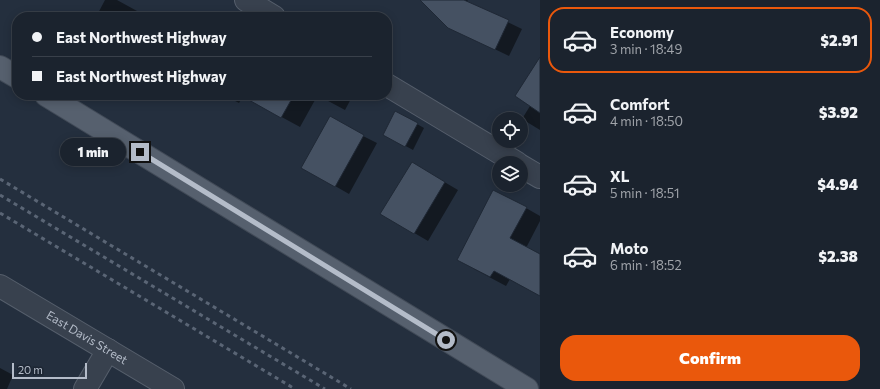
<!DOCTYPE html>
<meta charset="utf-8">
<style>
:root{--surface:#1b232e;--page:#242b36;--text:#f1f3f6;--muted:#a0a4aa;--line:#39404a;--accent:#ea580c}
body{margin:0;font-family:Commissioner,sans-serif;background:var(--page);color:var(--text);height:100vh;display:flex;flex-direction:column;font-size:15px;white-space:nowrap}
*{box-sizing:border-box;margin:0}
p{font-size:13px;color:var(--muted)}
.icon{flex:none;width:22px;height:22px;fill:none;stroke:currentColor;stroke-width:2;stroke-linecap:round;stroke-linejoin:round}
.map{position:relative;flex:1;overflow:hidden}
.side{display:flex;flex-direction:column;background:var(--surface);width:340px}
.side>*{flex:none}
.banner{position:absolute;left:12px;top:12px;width:380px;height:88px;border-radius:16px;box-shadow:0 2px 10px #0003,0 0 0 1px var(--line);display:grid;align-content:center;height:88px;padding:0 20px;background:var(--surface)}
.fabs{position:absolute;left:492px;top:112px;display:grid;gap:8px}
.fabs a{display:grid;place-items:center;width:36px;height:36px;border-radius:50%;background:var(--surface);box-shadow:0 2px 10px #0003,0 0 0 1px var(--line);font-size:20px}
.scale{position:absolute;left:12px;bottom:10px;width:75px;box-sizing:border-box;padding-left:4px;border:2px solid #b4bcc9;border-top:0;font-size:11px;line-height:14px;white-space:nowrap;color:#b4bcc9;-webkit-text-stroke:3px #1d2633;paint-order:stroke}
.end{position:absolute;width:18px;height:18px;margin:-9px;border:5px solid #b4bcc9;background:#111;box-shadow:0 0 0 2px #111}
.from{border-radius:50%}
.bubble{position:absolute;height:28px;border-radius:14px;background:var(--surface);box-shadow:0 2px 10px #0003,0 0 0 1px var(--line);font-size:13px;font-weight:800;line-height:28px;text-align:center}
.banner b{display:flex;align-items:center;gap:14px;height:38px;font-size:15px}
.banner b+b{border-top:1px solid var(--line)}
.banner i{width:10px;height:10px;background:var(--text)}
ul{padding:7px 0 0;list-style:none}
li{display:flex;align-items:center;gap:12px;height:66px;margin:0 8px 6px;padding:0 12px;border:2px solid transparent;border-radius:16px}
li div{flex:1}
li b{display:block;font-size:15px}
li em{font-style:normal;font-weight:800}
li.current{border-color:var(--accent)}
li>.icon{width:36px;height:36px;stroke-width:1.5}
.action{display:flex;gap:8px;margin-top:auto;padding:8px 20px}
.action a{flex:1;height:46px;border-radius:16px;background:var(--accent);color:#fff;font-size:16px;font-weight:800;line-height:46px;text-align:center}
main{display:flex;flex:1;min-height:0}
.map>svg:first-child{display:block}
.shadow{fill:#0007}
.building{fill:#455162;stroke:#1f2835}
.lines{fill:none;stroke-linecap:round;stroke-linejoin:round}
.minor-casing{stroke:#565f6c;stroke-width:24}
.major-casing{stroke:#414a57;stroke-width:24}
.minor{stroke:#38414e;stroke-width:22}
.major{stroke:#56606e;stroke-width:22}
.rail{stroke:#5a6575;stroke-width:3;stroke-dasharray:4 4;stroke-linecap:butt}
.route{stroke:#b4bcc9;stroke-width:5}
.labels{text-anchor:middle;stroke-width:3.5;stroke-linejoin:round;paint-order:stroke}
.street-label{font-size:12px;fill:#b4bcc9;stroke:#1d2633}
</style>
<main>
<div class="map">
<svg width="540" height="389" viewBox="0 0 540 389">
<rect width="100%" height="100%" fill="#242f3e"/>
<path class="shadow" d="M 105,0 L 117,0 L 148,17 L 96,17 Z
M 421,0 L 468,0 L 466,2 L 522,29 L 509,56 L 449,27 Z
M 540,58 L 540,130 L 522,119 L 530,106 Z
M 224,95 L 306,95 L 315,100 L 300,127 L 243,96 L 239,103 Z
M 317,95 L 353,95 L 345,110 Z
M 396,112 L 424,128 L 413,150 L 391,138 Z
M 363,136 L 377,143 L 349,194 L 302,167 Z
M 412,163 L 458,190 L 428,241 L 382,214 Z
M 526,208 L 540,216 L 540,221 L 526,248 L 540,255 L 540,295 L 510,279 L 506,286 L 474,269 Z
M 0,368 L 13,375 L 7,389 L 0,389 Z"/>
<path class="building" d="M 420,0 L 464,0 L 509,20 L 495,50 L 448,28 Z
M 540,57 L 540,113 L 515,96 Z
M 240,95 L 294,95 L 281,118 Z
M 395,111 L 418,123 L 405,147 L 383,135 Z
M 330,116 L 364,135 L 335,187 L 301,168 Z
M 412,162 L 445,182 L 414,234 L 380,214 Z
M 493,190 L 527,207 L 510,238 L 540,254 L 540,296 L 494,271 L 490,277 L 457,260 Z"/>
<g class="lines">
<g class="minor-casing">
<g id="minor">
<path d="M 246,0 L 274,17"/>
<path d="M 387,85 L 517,163"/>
<path d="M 521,166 L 540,177"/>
<path id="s1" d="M 0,286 L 173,389"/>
<path d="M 85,389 L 108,350"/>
</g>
</g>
<g class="major-casing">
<path id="major" d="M 0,67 L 17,77
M 46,95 L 527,389"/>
</g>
<use href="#minor" class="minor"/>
<use href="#major" class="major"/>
<path class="rail" d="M 0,179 L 351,389
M 0,195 L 325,389
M 0,213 L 295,389"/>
</g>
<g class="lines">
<path class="route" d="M 140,152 L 446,340"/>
</g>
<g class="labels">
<g class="street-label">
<text dy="4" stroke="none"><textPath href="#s1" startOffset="101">East Davis Street</textPath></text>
</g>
</g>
</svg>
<div class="fabs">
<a><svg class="icon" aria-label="locate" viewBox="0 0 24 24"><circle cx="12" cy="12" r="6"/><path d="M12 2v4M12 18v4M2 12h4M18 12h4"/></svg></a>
<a><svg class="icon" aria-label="layers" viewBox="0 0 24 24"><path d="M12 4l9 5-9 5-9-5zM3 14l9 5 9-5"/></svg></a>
</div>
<div class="scale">20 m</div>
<i class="end from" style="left:446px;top:340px"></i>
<i class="end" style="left:140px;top:152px"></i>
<div class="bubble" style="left:60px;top:138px;width:66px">1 min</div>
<div class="banner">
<b><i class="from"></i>East Northwest Highway</b>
<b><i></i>East Northwest Highway</b>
</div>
</div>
<section class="side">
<ul>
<li class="current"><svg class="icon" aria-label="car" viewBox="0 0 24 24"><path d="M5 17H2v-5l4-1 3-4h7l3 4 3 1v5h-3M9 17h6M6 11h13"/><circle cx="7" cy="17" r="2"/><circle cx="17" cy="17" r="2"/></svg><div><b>Economy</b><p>3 min · 18:49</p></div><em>$2.91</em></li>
<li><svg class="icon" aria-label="car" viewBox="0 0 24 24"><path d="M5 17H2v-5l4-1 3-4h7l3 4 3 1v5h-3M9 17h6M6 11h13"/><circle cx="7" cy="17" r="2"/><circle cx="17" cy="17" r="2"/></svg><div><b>Comfort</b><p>4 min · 18:50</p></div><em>$3.92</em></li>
<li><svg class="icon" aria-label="car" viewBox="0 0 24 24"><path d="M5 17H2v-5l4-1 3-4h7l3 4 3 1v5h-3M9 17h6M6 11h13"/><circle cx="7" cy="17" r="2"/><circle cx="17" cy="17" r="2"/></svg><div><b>XL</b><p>5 min · 18:51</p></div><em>$4.94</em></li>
<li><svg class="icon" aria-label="car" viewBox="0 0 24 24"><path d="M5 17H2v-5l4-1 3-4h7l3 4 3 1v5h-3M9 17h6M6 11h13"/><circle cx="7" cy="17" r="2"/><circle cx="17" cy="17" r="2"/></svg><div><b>Moto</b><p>6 min · 18:52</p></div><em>$2.38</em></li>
</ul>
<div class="action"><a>Confirm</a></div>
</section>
</main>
